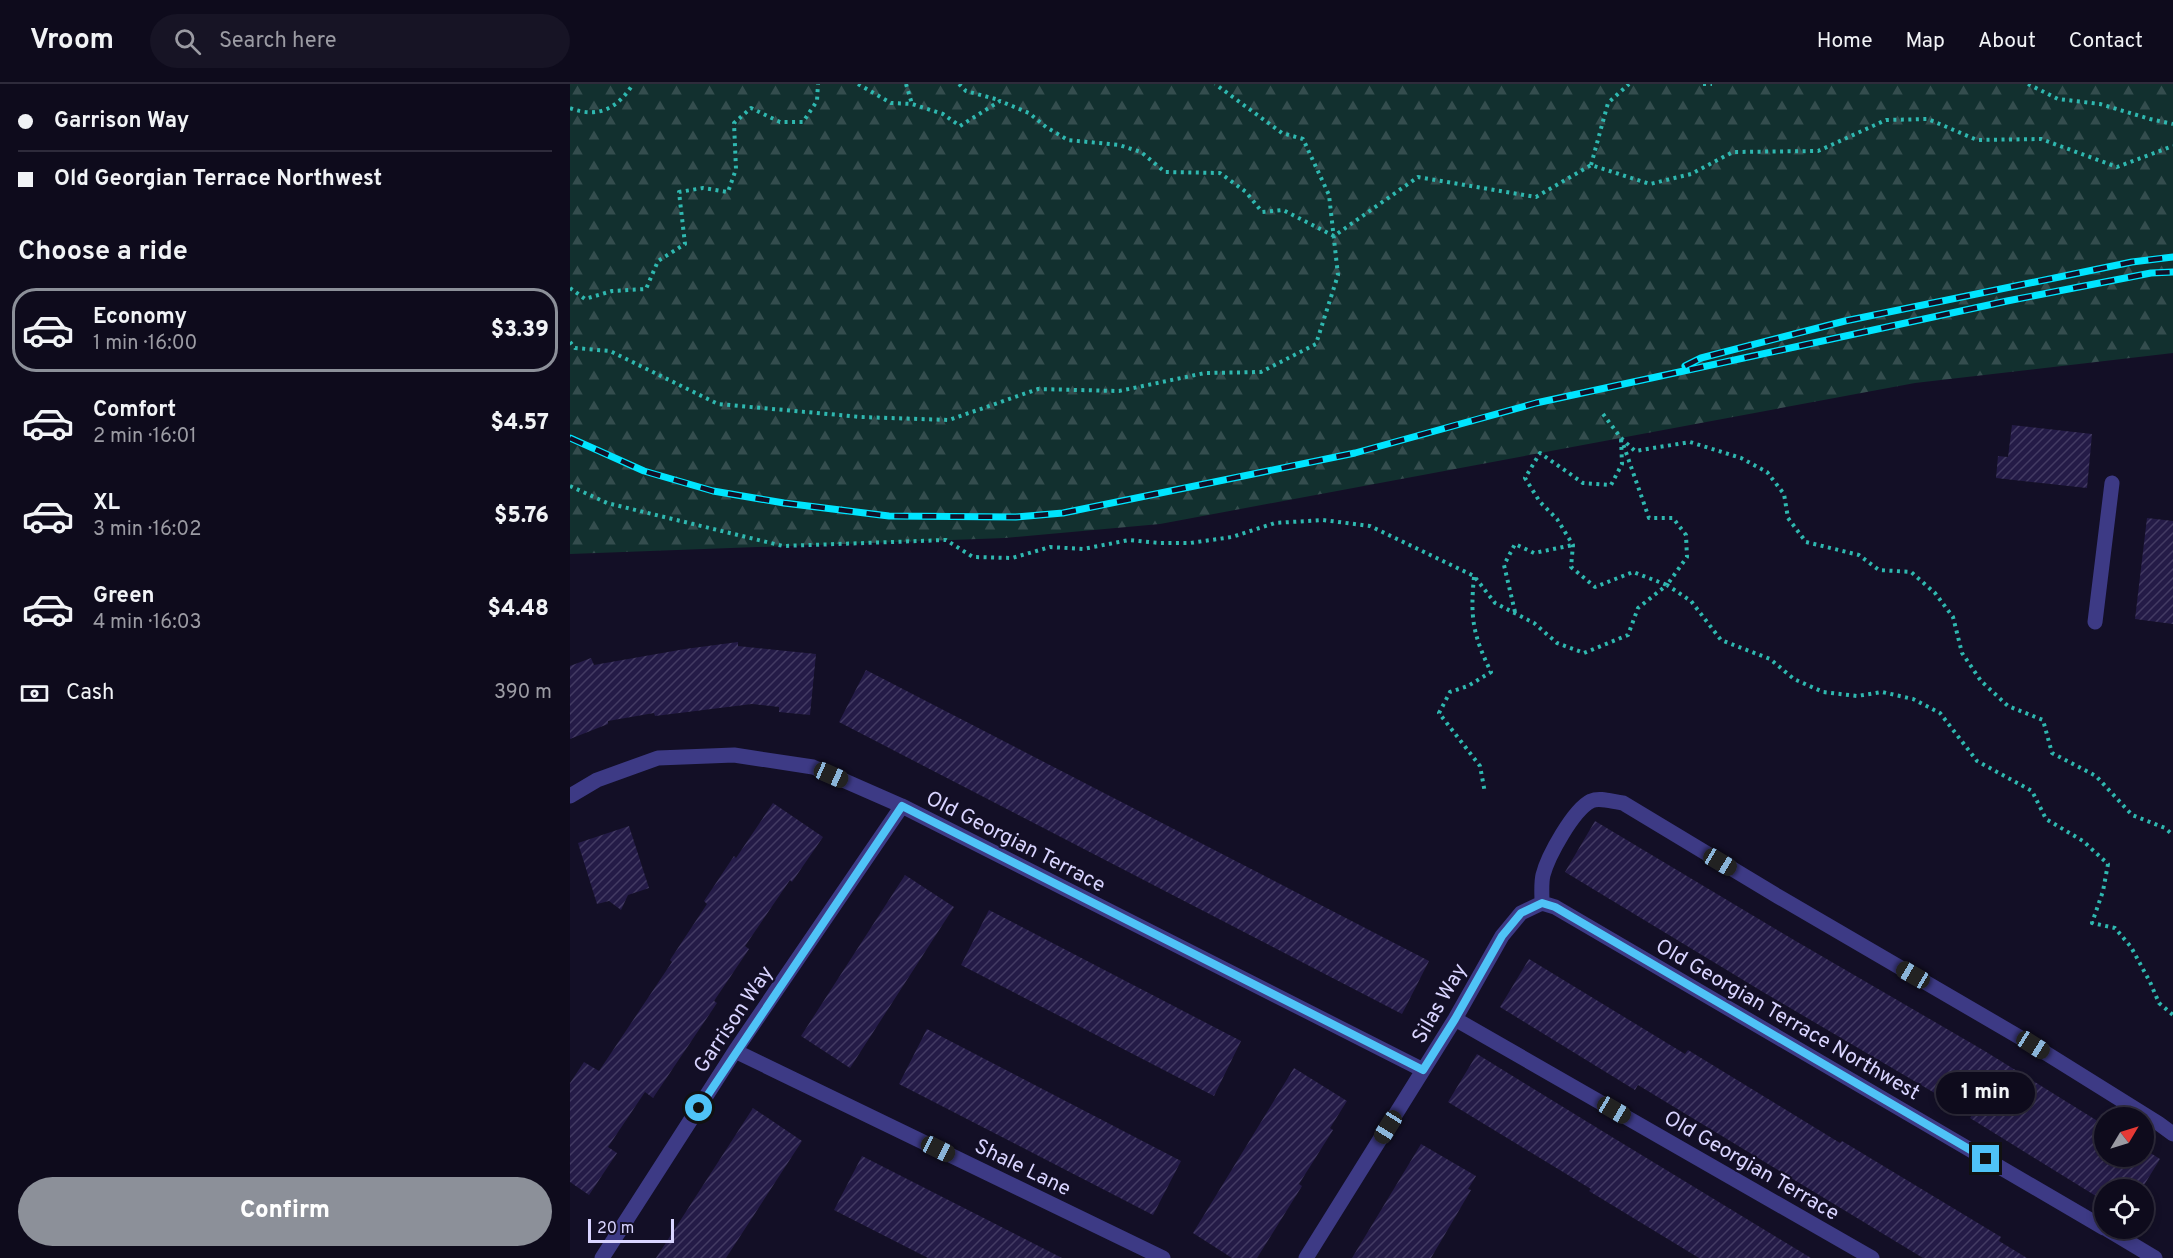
<!DOCTYPE html>
<meta charset="utf-8">
<style>
:root{--surface:#0e0b1c;--page:#171425;--text:#f1f3f6;--muted:#9b9ba3;--line:#2e2b3b;--accent:#8c9099}
body{margin:0;font-family:Overpass,sans-serif;background:var(--page);color:var(--text);height:100vh;display:flex;flex-direction:column;font-size:22px;white-space:nowrap}
*{box-sizing:border-box;margin:0}
p{font-size:20px;color:var(--muted)}
.icon{flex:none;width:33px;height:33px;fill:none;stroke:currentColor;stroke-width:2;stroke-linecap:round;stroke-linejoin:round}
.map{position:relative;flex:1;overflow:hidden}
.drawer{display:flex;flex-direction:column;background:var(--surface);width:570px}
.drawer>*{flex:none}
.hud{display:grid;align-content:center;height:132px;padding:0 18px;background:var(--surface)}
.needle{width:39px;rotate:52deg}
.tools{position:absolute;left:1524px;top:1023px;display:grid;gap:12px}
.tools a{display:grid;place-items:center;width:60px;height:60px;border-radius:50%;background:var(--surface);box-shadow:0 3px 9px #0003,0 0 0 2px var(--line);font-size:30px}
.scale{position:absolute;left:18px;bottom:15px;width:86px;box-sizing:border-box;padding-left:6px;border:3px solid #d9d4ff;border-top:0;font-size:16px;line-height:21px;white-space:nowrap;color:#d9d4ff;-webkit-text-stroke:4px #130f26;paint-order:stroke}
.end{position:absolute;width:27px;height:27px;margin:-14px;border:8px solid #4fc3f7;background:#111;box-shadow:0 0 0 3px #111}
.from{border-radius:50%}
.bubble{position:absolute;height:42px;border-radius:21px;background:var(--surface);box-shadow:0 3px 9px #0003,0 0 0 2px var(--line);font-size:20px;font-weight:800;line-height:42px;text-align:center}
.car{position:absolute;width:18px;height:36px;margin:-18px -9px;border-radius:8px;box-shadow:0 0 4px 2px #0007;background:linear-gradient(#222 24%,#8ab4d8 0 40%,#222 0 76%,#8ab4d8 0 86%,#222 0)}
.hud b{display:flex;align-items:center;gap:21px;height:57px;font-size:22px}
.hud b+b{border-top:2px solid var(--line)}
.hud i{width:15px;height:15px;background:var(--text)}
ul{padding:0;list-style:none}
li{display:flex;align-items:center;gap:18px;height:84px;margin:0 12px 9px;padding:0 6px;border:3px solid transparent;border-radius:24px}
li div{flex:1}
li b{display:block;font-size:22px}
li em{font-style:normal;font-weight:800}
li.active{border-color:var(--accent)}
li>.icon{width:54px;height:54px;stroke-width:1.5}
h2{padding:0 18px;font-size:27px;line-height:72px}
.pay{display:flex;align-items:center;gap:15px;height:66px;padding:0 18px;font-size:22px}
.pay p{margin-inline-start:auto}
.action{display:flex;gap:12px;margin-top:auto;padding:12px 18px}
.action a{flex:1;height:69px;border-radius:36px;background:var(--accent);color:#fff;font-size:24px;font-weight:800;line-height:69px;text-align:center}
header{display:flex;align-items:center;gap:36px;box-sizing:border-box;height:84px;padding:0 30px;background:var(--surface);border-bottom:2px solid var(--line)}
header strong{font-size:28px}
nav{display:flex;gap:33px;margin-inline-start:auto;font-size:21px}
.search{width:420px;height:54px;background:var(--page);display:flex;align-items:center;gap:15px;box-sizing:border-box;padding:0 21px;border-radius:33px;color:var(--muted);font-size:22px}
main{display:flex;flex:1;min-height:0}
.map>svg:first-child{display:block}
.forest{fill:url(#forest-firs)}
.building{fill:url(#building-hatch)}
.lines{fill:none;stroke-linecap:round;stroke-linejoin:round}
.path{stroke:#2fb8b0;stroke-width:4;stroke-dasharray:3 4.5;stroke-linecap:butt}
.minor{stroke:#3d3a85;stroke-width:15}
.rail-casing{stroke:#00e5ff;stroke-width:7}
.rail{stroke:#130f26;stroke-width:4.5;stroke-dasharray:14;stroke-linecap:butt}
.route{stroke:#4fc3f7;stroke-width:8}
.labels{text-anchor:middle;stroke-width:4.5;stroke-linejoin:round;paint-order:stroke}
.street-label{font-size:21px;fill:#d9d4ff;stroke:#130f26}
</style>
<header>
<strong>Vroom</strong>
<div class="search"><svg class="icon" aria-label="search" viewBox="0 0 24 24"><circle cx="10" cy="10" r="6"/><path d="M15 15l6 6"/></svg>Search here</div>
<nav><a>Home</a><a>Map</a><a>About</a><a>Contact</a></nav>
</header>
<main>
<section class="drawer">
<div class="hud">
<b><i class="from"></i>Garrison Way</b>
<b><i></i>Old Georgian Terrace Northwest</b>
</div>
<h2>Choose a ride</h2>
<ul>
<li class="active"><svg class="icon" aria-label="car" viewBox="0 0 24 24"><path d="M5 17H2v-5l4-1 3-4h7l3 4 3 1v5h-3M9 17h6M6 11h13"/><circle cx="7" cy="17" r="2"/><circle cx="17" cy="17" r="2"/></svg><div><b>Economy</b><p>1 min · 16:00</p></div><em>$3.39</em></li>
<li><svg class="icon" aria-label="car" viewBox="0 0 24 24"><path d="M5 17H2v-5l4-1 3-4h7l3 4 3 1v5h-3M9 17h6M6 11h13"/><circle cx="7" cy="17" r="2"/><circle cx="17" cy="17" r="2"/></svg><div><b>Comfort</b><p>2 min · 16:01</p></div><em>$4.57</em></li>
<li><svg class="icon" aria-label="car" viewBox="0 0 24 24"><path d="M5 17H2v-5l4-1 3-4h7l3 4 3 1v5h-3M9 17h6M6 11h13"/><circle cx="7" cy="17" r="2"/><circle cx="17" cy="17" r="2"/></svg><div><b>XL</b><p>3 min · 16:02</p></div><em>$5.76</em></li>
<li><svg class="icon" aria-label="car" viewBox="0 0 24 24"><path d="M5 17H2v-5l4-1 3-4h7l3 4 3 1v5h-3M9 17h6M6 11h13"/><circle cx="7" cy="17" r="2"/><circle cx="17" cy="17" r="2"/></svg><div><b>Green</b><p>4 min · 16:03</p></div><em>$4.48</em></li>
</ul>
<div class="pay"><svg class="icon" aria-label="cash" viewBox="0 0 24 24"><path d="M3 7h18v10H3z"/><circle cx="12" cy="12" r="2"/></svg>Cash<p>390 m</p></div>
<div class="action"><a>Confirm</a></div>
</section>
<div class="map">
<svg width="1603" height="1174" viewBox="0 0 1603 1174">
<defs>
<pattern id="forest-firs" width="22" height="20" patternUnits="userSpaceOnUse" patternTransform="scale(1.5)"><rect width="22" height="20" fill="#12302f"/><path d="M5 1l3.5 6h-7zM16 11l3.5 6h-7z" fill="#344d4e"/></pattern>
<pattern id="building-hatch" width="6" height="6" patternUnits="userSpaceOnUse" patternTransform="scale(1.5)"><rect width="6" height="6" fill="#241b47"/><path d="M-1 1l2-2M0 6l6-6M5 7l2-2" fill="none" stroke="#433b63"/></pattern>
</defs>
<rect width="100%" height="100%" fill="#130f26"/>
<path class="forest" d="M 0,0 L 1603,0 L 1603,269 L 1345,299 L 590,440 L 435,454 L 0,470 Z"/>
<path class="building" d="M 1442,341 L 1522,350 L 1517,404 L 1426,394 L 1428,372 L 1438,373 Z
M 1577,434 L 1603,437 L 1603,540 L 1565,535 Z
M 168,558 L 168,562 L 246,570 L 240,631 L 209,628 L 209,623 L 182,620 L 85,632 L 84,629 L 38,637 L 38,640 L 0,655 L 0,582 L 21,574 L 24,581 L 115,565 Z
M 296,586 L 859,877 L 832,930 L 269,638 Z
M 203,719 L 253,753 L 222,798 L 220,796 L 175,862 L 179,865 L 144,917 L 147,919 L 83,1014 L 75,1008 L 38,1063 L 47,1069 L 19,1111 L 0,1098 L 0,999 L 14,978 L 29,987 L 102,878 L 100,876 L 137,820 L 134,817 L 164,772 L 166,774 Z
M 1025,737 L 1224,856 L 1413,966 L 1534,1041 L 1534,1072 L 1574,1072 L 1574,1065 L 1590,1075 L 1571,1106 L 1534,1106 L 1534,1117 L 1400,1034 L 1402,1031 L 1193,908 L 995,788 Z
M 59,742 L 79,804 L 58,811 L 51,826 L 39,817 L 27,820 L 8,759 Z
M 335,791 L 384,823 L 280,984 L 231,952 Z
M 419,826 L 671,957 L 644,1012 L 391,881 Z
M 959,875 L 1115,970 L 1118,966 L 1270,1059 L 1272,1057 L 1431,1153 L 1429,1157 L 1457,1174 L 1353,1174 L 1068,1001 L 1065,1006 L 930,923 Z
M 357,945 L 611,1077 L 583,1131 L 329,1000 Z
M 907,970 L 1042,1053 L 1241,1174 L 1129,1174 L 1019,1107 L 1021,1105 L 878,1018 Z
M 724,984 L 777,1017 L 760,1044 L 763,1046 L 729,1100 L 732,1102 L 687,1174 L 662,1174 L 623,1149 Z
M 183,1024 L 232,1057 L 156,1174 L 86,1174 Z
M 851,1060 L 906,1092 L 898,1105 L 901,1106 L 861,1174 L 782,1174 Z
M 292,1072 L 492,1174 L 358,1174 L 264,1126 Z"/>
<g class="lines">
<path class="path" d="M 288,0 L 321,19 L 342,20 L 373,30 L 390,42 L 430,17 L 459,29 L 476,43 L 498,56 L 549,61 L 571,68 L 595,88 L 650,89 L 676,108 L 692,128 L 713,126 L 764,152 L 848,93 L 966,113 L 1021,81 L 1080,100 L 1121,90 L 1163,68 L 1248,67 L 1316,36 L 1358,35 L 1407,56 L 1471,55 L 1547,83 L 1603,62
M 336,0 L 342,20
M 389,0 L 396,7 L 429,16
M 1133,0 L 1142,0
M 1458,0 L 1488,15 L 1530,20 L 1580,35 L 1603,40
M 0,24 C 28,35 48,24 63,0
M 1021,81 L 1038,19 L 1059,0
M 0,204 L 15,215 L 42,207 L 76,205 L 88,177 L 115,160 L 109,108 L 133,104 L 158,108 L 166,85 L 164,39 L 181,24 L 210,38 L 233,38 L 247,17 L 248,0
M 0,258 L 5,264 L 40,267 L 148,320 L 291,333 L 379,336 L 468,305 L 549,307 L 635,289 L 691,288 L 746,260 L 768,191 L 759,111 L 733,55 L 712,49 L 645,0
M 1033,330 L 1051,354 L 1065,367 L 1120,358 L 1171,374 L 1197,388 L 1214,410 L 1218,434 L 1236,458 L 1289,471 L 1309,486 L 1341,488 L 1365,509 L 1383,533 L 1392,569 L 1411,597 L 1438,622 L 1473,636 L 1482,669 L 1526,692 L 1562,731 L 1595,744 L 1603,751
M 1051,354 L 1079,434 L 1103,434 L 1116,451 L 1117,473 L 1097,501 L 1063,488 L 1025,503 L 1001,483 L 1003,461 L 987,435 L 970,418 L 955,394 L 970,369 L 1013,399 L 1041,401 L 1052,380 Z
M 0,402 L 37,419 L 213,462 L 376,456 L 403,473 L 442,474 L 480,463 L 513,465 L 559,456 L 590,459 L 620,459 L 662,453 L 705,439 L 753,436 L 800,442 L 904,492 L 925,519 L 964,539 L 987,559 L 1014,569 L 1058,551 L 1068,524 L 1097,501 L 1121,517 L 1151,556 L 1200,575 L 1224,595 L 1253,608 L 1287,612 L 1312,608 L 1343,615 L 1370,629 L 1407,677 L 1462,707 L 1476,735 L 1513,757 L 1538,780 L 1533,807 L 1522,839 L 1545,844 L 1561,863 L 1580,898 L 1589,919 L 1603,931
M 904,493 C 900,534 903,551 921,588 L 898,602 L 880,608 L 869,629 L 910,682 L 915,709
M 945,528 L 934,481 L 945,460 L 964,469 L 1003,461"/>
<path class="minor" d="M 1525,538 L 1542,399
M 0,712 L 27,696 L 88,674 L 164,671 L 243,683 L 332,722 L 853,986
M 972,819 C 972,810 971,799 973,791 C 978,772 1003,726 1021,717 C 1030,713 1043,718 1053,719 L 1209,813 L 1463,961 L 1588,1039 L 1603,1050
M 972,819 L 985,823 L 1534,1144
M 885,935 L 1302,1174
M 165,967 L 593,1174
M 1535,1144 L 1585,1174
M 32,1174 L 165,967 L 332,722
M 736,1174 L 885,935 L 932,852 L 951,829 L 972,819"/>
<g class="rail-casing">
<path id="rail" d="M 1115,282 L 1131,274 L 1275,237 L 1562,178 L 1603,173
M 0,354 L 74,387 L 143,407 L 214,419 L 319,432 L 446,433 L 493,429 L 785,369 L 966,319 L 1437,217 L 1581,189 L 1603,188"/>
</g>
<use href="#rail" class="rail"/>
</g>
<g class="lines">
<path class="route" d="M 129,1024 L 332,722 L 853,986 L 885,935 L 932,852 L 951,829 L 972,819 L 985,823 L 1416,1075"/>
</g>
<g class="labels">
<g class="street-label">
<text transform="translate(446 757) rotate(27)" y="7">Old Georgian Terrace</text>
<text transform="translate(869 919) rotate(-60)" y="7">Silas Way</text>
<text transform="translate(163 935) rotate(-56)" y="7">Garrison Way</text>
<text transform="translate(1218 935) rotate(30)" y="7">Old Georgian Terrace Northwest</text>
<text transform="translate(1182 1081) rotate(30)" y="7">Old Georgian Terrace</text>
<text transform="translate(453 1083) rotate(26)" y="7">Shale Lane</text>
</g>
</g>
</svg>
<div class="tools">
<a><svg class="needle" viewBox="-14 -14 28 28"><path d="M0-13l5 13h-10z" fill="#e53935"/><path d="M0 13l5-13h-10z" fill="#9b9ba3"/></svg></a>
<a><svg class="icon" aria-label="locate" viewBox="0 0 24 24"><circle cx="12" cy="12" r="6"/><path d="M12 2v4M12 18v4M2 12h4M18 12h4"/></svg></a>
</div>
<div class="scale">20 m</div>
<i class="end from" style="left:129px;top:1024px"></i>
<i class="end" style="left:1416px;top:1075px"></i>
<div class="bubble" style="left:1366px;top:988px;width:99px">1 min</div>
<i class="car" style="left:261px;top:691px;rotate:114deg"></i>
<i class="car" style="left:1150px;top:778px;rotate:121deg"></i>
<i class="car" style="left:1343px;top:891px;rotate:300deg"></i>
<i class="car" style="left:1463px;top:961px;rotate:122deg"></i>
<i class="car" style="left:1044px;top:1026px;rotate:120deg"></i>
<i class="car" style="left:818px;top:1043px;rotate:212deg"></i>
<i class="car" style="left:368px;top:1065px;rotate:116deg"></i>
</div>
</main>
